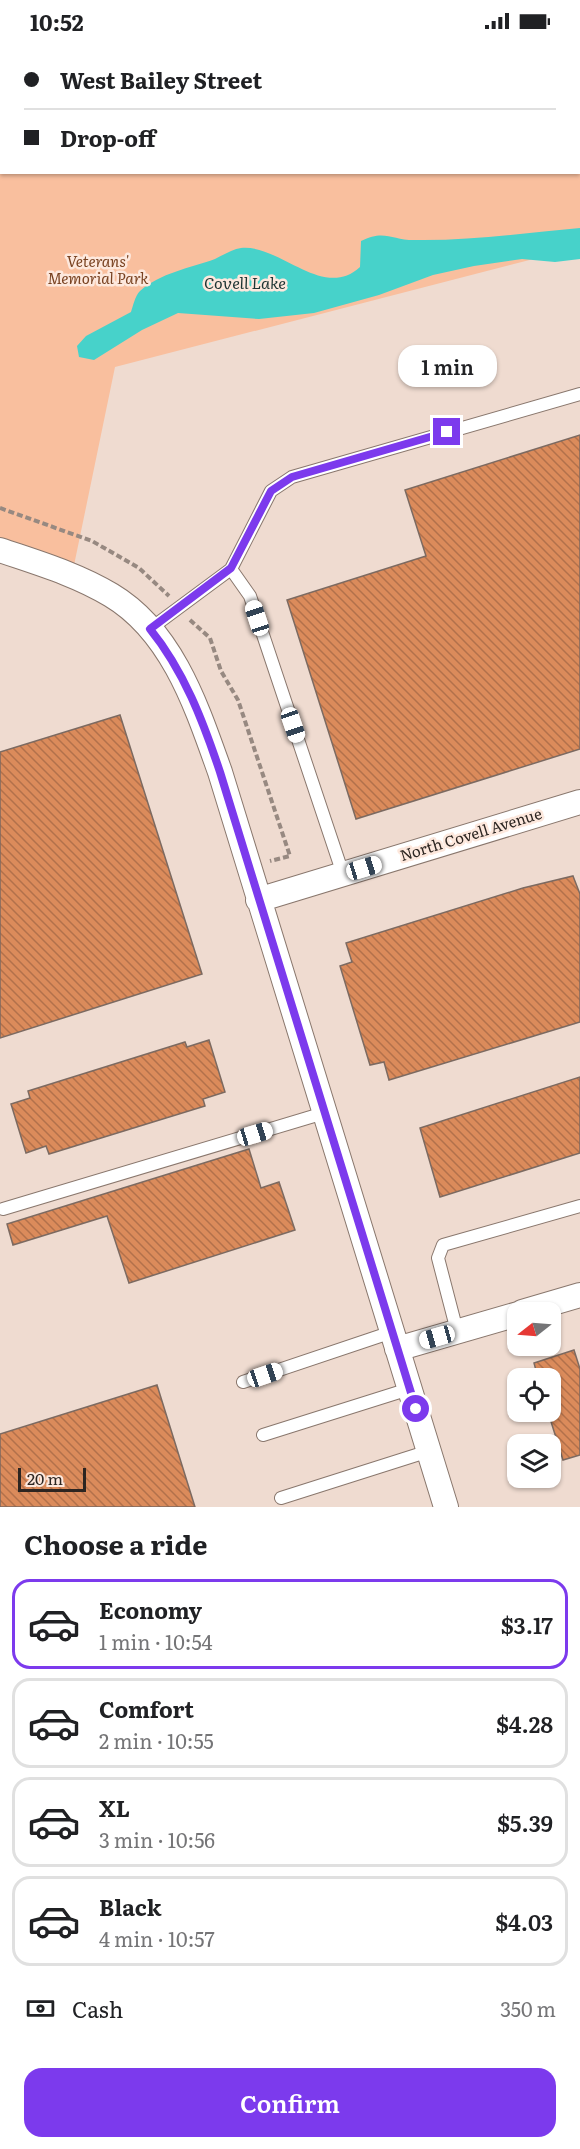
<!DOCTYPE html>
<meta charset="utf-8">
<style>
:root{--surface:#fff;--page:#f6f6f6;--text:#202124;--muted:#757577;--line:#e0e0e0;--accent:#7c3aed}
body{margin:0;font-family:Literata,serif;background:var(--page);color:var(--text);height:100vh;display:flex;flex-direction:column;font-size:22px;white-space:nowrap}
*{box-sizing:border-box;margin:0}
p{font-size:20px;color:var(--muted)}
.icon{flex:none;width:33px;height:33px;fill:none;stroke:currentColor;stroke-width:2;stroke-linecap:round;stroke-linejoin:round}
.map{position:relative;height:1465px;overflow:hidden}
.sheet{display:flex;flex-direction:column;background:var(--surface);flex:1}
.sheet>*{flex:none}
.top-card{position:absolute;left:0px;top:0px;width:580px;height:132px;box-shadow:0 2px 4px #0004;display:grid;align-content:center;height:132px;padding:0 24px;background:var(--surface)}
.needle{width:39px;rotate:253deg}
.buttons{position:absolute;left:507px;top:1260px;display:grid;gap:12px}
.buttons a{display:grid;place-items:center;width:54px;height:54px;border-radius:12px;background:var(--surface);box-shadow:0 2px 4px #0004;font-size:30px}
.scale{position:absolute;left:18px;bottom:15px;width:68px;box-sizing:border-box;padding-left:6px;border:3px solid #2c2521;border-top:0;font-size:16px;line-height:21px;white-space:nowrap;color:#2c2521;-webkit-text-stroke:4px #fde8dd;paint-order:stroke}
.end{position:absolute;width:27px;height:27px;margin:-14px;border:8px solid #7c3aed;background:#fff;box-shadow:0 0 0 3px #fff}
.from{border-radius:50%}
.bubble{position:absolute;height:42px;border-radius:18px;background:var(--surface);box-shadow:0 2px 4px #0004;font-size:20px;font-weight:600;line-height:42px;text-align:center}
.car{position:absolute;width:18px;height:36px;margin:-18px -9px;border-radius:8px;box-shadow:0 0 4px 2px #0007;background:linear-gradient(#fff 24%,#345 0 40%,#fff 0 76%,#345 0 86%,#fff 0)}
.top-card b{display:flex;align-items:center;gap:21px;height:57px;font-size:22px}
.top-card b+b{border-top:2px solid var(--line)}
.top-card i{width:15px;height:15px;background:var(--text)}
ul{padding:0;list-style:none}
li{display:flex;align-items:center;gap:18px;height:90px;margin:0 12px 9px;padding:0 12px;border:3px solid var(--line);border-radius:18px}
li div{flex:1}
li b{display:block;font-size:22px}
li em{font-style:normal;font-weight:600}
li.selected{border-color:var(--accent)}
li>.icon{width:54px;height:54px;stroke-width:1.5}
h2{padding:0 24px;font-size:27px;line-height:72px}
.pay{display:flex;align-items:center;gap:15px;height:66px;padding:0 24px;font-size:22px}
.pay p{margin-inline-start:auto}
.action{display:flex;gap:12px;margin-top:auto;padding:12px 24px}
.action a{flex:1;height:69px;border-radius:18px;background:var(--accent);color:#fff;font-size:24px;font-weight:600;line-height:69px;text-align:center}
.status{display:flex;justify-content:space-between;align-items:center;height:42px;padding:0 30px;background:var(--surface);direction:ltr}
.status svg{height:16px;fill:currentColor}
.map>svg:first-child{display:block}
.green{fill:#f9bf9e;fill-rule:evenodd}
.water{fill:#47d2ca}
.building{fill:url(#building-back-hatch);stroke:#7c6a61;stroke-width:1.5}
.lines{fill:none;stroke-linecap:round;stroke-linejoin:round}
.service-casing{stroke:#89776d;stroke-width:14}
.minor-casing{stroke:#89776d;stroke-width:26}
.path{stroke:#978981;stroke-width:4;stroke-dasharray:6 3;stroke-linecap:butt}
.service{stroke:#fff;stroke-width:12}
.minor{stroke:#fff;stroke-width:24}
.route{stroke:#7c3aed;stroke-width:8}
.labels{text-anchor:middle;stroke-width:5;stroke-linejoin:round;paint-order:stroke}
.park-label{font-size:15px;font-style:italic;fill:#794221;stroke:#fde8dd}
.street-label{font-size:15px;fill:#2c2521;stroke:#fde8dd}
.water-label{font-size:16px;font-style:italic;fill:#1d3433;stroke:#fde8dd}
</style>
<div class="status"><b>10:52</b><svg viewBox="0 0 49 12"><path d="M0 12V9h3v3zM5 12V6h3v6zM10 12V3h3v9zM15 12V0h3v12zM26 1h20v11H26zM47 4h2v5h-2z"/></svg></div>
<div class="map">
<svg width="580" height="1465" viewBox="0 0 580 1465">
<defs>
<pattern id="building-back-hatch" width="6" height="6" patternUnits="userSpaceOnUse" patternTransform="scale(1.5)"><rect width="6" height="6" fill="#db8b5b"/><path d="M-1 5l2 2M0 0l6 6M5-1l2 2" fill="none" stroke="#b2714b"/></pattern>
</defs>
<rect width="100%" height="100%" fill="#efdbd0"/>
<path class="green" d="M 0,0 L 580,0 L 580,205 L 115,325 L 72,533 L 0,508 ZM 2,2 L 579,2 L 579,130 L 2,130 Z"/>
<path class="water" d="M 580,186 L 580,217 L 555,220 L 522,217 L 474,224 L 433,233 L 379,253 L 314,271 L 259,277 L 178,271 L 142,288 L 94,318 L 79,315 L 77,304 L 86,294 L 131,270 C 133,264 135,254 140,249 C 160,231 190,226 215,217 C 223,213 233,207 241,206 C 280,202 323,259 360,225 L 361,199 C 384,187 392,198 414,198 C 470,199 525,191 580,186 Z"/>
<path class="building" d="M 580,393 L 580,707 L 356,777 L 287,558 L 426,514 L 405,448 Z
M 120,673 L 202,932 L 0,996 L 0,710 Z
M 573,834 L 580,852 L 580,980 L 389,1038 L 384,1020 L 370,1023 L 340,924 L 352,920 L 346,901 L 523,846 Z
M 209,998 L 225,1050 L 203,1057 L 205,1064 L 49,1112 L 46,1104 L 26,1111 L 11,1062 L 30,1056 L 28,1049 L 185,1000 L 187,1005 Z
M 580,1035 L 580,1111 L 440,1155 L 420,1086 Z
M 249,1107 L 261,1146 L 279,1140 L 295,1188 L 129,1241 L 107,1174 L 13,1203 L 7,1182 Z
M 574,1308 L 580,1327 L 580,1413 L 563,1418 L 548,1370 L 550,1370 L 550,1336 L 538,1336 L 534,1321 Z
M 157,1343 L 195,1465 L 0,1465 L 0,1392 Z"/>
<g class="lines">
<g class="service-casing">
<path id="service" d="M 231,527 L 250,554 L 343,832
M 150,587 L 231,527 L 271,449 L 292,435 L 580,352
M 3,1167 L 324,1071
M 457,1289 L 438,1216 L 443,1203 L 580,1164
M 243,1340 L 392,1290
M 263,1393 L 409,1347
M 281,1456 L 429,1409"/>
</g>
<g class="minor-casing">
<path id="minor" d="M 0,508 C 38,521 76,532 111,553 C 173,590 197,666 220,730 L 446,1465
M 258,858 L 580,760
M 522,1270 L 580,1253
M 397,1307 L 518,1272"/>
</g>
<path class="path" d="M 126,0 L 126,2
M 371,0 L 372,2
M 412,2 L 412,0
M 0,82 L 2,80
M 0,466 L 92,499 L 139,526 L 169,554
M 190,578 L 210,596 L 221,629 L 238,658 L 290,814 L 270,819"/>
<use href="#service" class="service"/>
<use href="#minor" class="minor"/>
</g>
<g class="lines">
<path class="route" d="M 416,1367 L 220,730 C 203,679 184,629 150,587 L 231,526 L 271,449 L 292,435 L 447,390"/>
</g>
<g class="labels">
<g class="park-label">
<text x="98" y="225">Veterans'<tspan x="98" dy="17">Memorial Park</tspan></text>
</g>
<g class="street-label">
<text transform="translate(471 793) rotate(-17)" y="5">North Covell Avenue</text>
</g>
<g class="water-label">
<text x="245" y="247">Covell Lake</text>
</g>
</g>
</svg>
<div class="buttons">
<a><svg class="needle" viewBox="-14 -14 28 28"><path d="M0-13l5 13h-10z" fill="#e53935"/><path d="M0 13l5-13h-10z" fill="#757577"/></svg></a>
<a><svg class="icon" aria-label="locate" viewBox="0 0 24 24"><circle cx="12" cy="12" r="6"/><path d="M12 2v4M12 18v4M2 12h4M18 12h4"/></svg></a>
<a><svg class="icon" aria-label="layers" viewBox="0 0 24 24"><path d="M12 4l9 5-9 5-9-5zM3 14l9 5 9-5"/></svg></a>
</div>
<div class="scale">20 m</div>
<i class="end from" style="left:416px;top:1367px"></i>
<i class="end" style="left:447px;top:390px"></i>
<div class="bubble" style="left:398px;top:303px;width:99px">1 min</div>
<i class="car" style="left:257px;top:576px;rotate:342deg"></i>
<i class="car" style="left:293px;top:683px;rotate:161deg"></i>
<i class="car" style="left:364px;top:826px;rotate:73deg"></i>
<i class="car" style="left:255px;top:1092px;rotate:73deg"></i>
<i class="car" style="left:437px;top:1295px;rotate:254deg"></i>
<i class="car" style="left:265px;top:1333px;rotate:71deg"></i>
<div class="top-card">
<b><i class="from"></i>West Bailey Street</b>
<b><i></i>Drop-off</b>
</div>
</div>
<section class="sheet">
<h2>Choose a ride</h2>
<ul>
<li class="selected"><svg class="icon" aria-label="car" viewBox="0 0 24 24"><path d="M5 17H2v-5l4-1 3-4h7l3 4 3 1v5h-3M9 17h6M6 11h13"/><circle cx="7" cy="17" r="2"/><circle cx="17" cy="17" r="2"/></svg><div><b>Economy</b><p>1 min · 10:54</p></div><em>$3.17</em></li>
<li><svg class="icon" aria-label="car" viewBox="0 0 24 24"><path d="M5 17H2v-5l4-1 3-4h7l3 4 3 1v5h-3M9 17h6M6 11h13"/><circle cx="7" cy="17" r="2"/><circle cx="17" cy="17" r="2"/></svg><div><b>Comfort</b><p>2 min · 10:55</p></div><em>$4.28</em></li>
<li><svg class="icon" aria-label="car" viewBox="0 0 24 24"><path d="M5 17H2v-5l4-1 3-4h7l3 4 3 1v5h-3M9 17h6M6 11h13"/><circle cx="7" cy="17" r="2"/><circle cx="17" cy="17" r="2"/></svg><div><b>XL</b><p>3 min · 10:56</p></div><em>$5.39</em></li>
<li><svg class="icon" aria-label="car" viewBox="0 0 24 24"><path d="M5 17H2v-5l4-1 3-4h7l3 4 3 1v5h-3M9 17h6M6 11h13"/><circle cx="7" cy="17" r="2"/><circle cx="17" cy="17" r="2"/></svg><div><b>Black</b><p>4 min · 10:57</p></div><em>$4.03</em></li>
</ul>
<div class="pay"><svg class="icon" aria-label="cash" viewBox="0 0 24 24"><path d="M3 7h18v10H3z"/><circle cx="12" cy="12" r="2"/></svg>Cash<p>350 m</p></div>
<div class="action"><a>Confirm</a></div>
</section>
